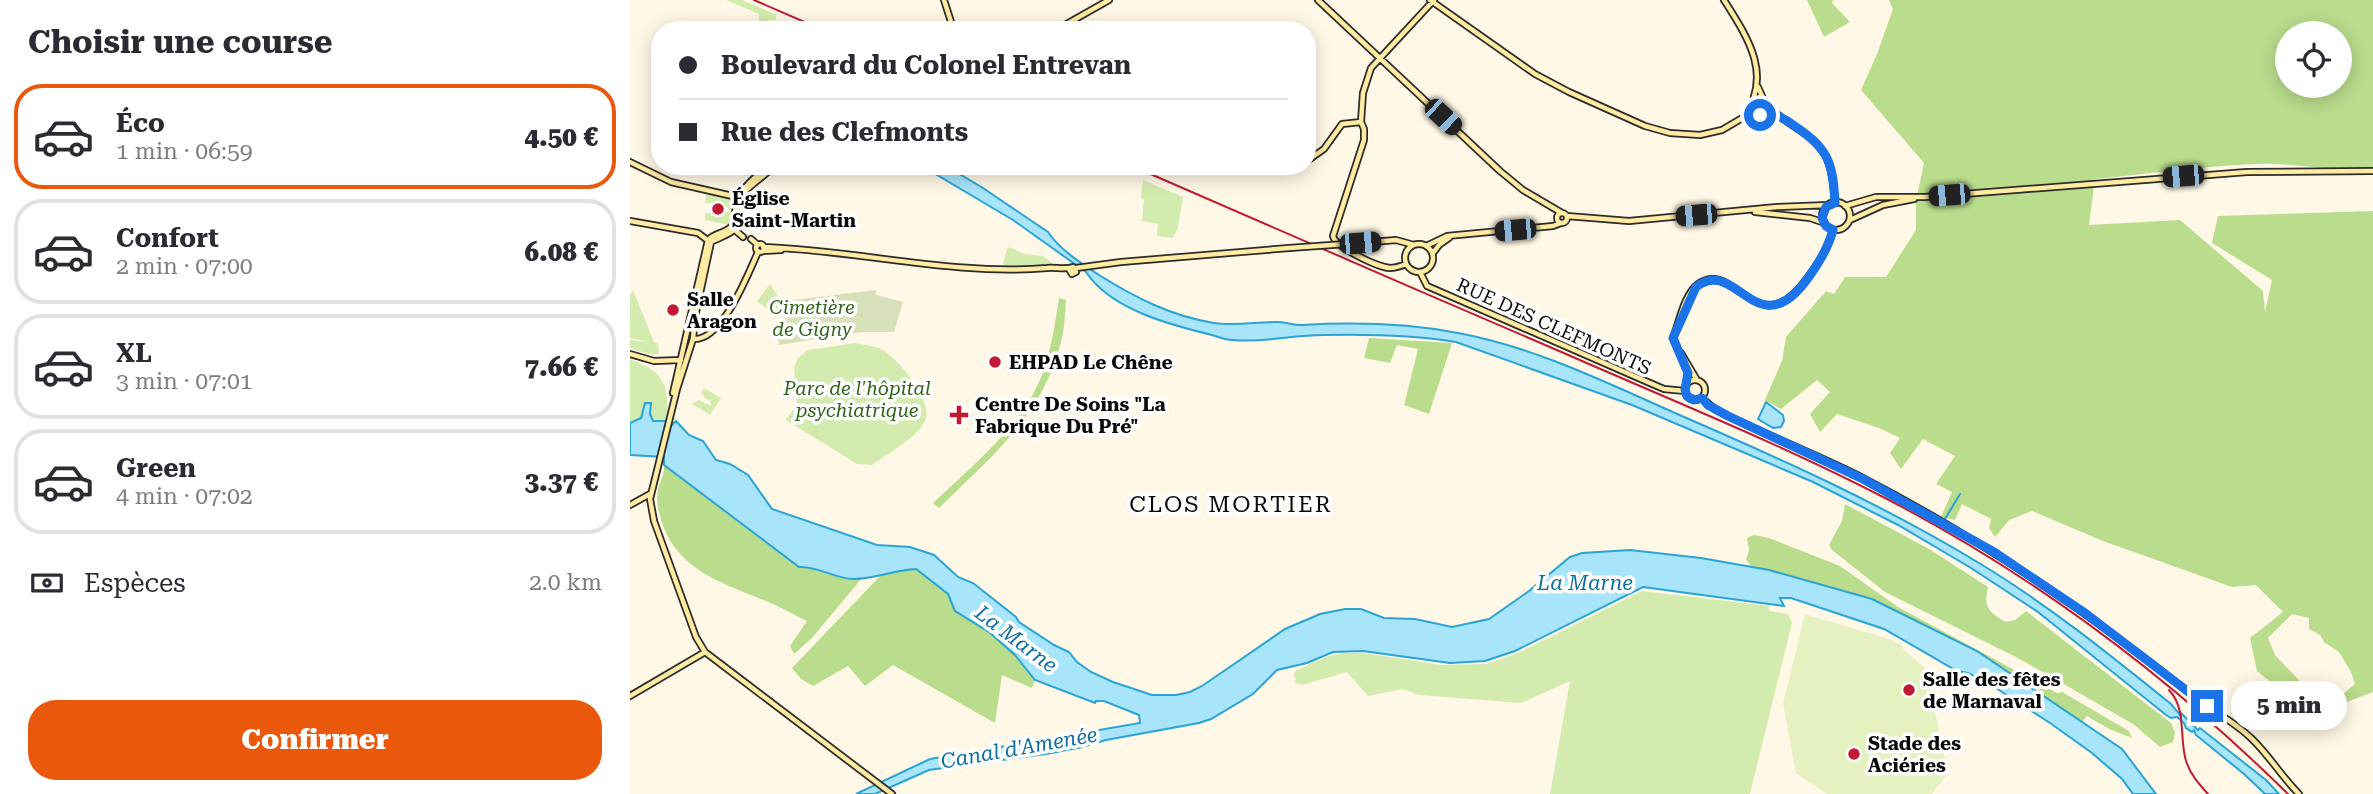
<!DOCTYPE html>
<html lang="fr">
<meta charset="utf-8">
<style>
:root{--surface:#fff;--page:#f7f7f7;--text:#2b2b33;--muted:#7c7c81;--line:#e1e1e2;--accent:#ea580c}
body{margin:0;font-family:"Roboto Serif",serif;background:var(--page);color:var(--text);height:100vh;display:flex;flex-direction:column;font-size:26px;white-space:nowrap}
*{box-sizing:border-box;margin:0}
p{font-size:23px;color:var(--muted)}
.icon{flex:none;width:38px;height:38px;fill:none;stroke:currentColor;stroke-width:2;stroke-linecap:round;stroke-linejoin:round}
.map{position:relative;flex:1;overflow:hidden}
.side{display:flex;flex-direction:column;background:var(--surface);width:630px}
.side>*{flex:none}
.top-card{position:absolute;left:21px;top:21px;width:665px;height:154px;border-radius:28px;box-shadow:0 4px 18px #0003;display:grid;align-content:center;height:154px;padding:0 28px;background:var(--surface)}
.tools{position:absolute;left:1645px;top:21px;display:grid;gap:14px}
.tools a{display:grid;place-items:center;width:77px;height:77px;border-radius:50%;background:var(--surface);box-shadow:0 4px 18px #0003;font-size:35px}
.end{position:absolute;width:32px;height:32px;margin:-16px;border:9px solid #1a73e8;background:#fff;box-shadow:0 0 0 4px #fff}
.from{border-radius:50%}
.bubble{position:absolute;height:49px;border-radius:24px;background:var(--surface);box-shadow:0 4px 18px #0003;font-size:23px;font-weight:800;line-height:49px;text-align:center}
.car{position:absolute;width:21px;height:42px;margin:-21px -10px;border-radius:9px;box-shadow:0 0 5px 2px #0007;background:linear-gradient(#222 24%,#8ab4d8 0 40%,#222 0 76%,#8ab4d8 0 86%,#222 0)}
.top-card b{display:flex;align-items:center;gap:24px;height:66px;font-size:26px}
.top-card b+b{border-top:2px solid var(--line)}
.top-card i{width:18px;height:18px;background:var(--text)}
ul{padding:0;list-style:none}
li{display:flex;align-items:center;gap:21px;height:105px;margin:0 14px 10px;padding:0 14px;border:4px solid var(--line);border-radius:28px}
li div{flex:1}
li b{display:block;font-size:26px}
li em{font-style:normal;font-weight:800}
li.selected{border-color:var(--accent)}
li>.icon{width:63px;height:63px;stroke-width:1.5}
h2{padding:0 28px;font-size:32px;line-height:84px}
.pay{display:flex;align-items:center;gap:18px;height:77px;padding:0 28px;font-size:26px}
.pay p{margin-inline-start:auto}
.cta{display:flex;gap:14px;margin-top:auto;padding:14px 28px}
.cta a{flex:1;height:80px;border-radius:28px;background:var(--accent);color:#fff;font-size:28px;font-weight:800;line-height:80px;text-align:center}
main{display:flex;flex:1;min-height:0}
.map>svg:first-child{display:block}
.green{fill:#d4ebaf}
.forest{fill:#b9dc8d;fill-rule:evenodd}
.cemetery{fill:#d7e0b8}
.pitch{fill:#e6f1c1}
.water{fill:#a8e4fa;stroke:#2aa3d5;stroke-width:2}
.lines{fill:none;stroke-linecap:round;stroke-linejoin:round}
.stream{stroke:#2aa3d5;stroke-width:2}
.secondary-tunnel{stroke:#dad4c5;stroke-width:4.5;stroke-dasharray:4.5 2;stroke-linecap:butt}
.secondary-casing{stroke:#2c2c2c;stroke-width:8}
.secondary{stroke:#ffeba1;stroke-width:4.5}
.rail{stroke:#c11b34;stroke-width:2}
.secondary-bridge-casing{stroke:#2c2c2c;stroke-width:8;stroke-linecap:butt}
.secondary-bridge{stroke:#ffeba1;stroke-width:4.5}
.route{stroke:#1a73e8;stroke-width:9}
.poi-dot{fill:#c11b34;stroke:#fff;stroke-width:2.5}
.labels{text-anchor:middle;stroke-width:7;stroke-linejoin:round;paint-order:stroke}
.poi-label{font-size:19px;font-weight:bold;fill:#0a0a0a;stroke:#fff;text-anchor:start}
.park-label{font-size:19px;font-style:italic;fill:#2f6418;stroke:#fff}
.street-label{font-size:19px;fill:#0a0a0a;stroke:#fff}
.water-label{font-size:21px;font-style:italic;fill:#0d70a1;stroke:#fff}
.quarter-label{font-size:23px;letter-spacing:2px;fill:#0a0a0a;stroke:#fff}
</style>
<main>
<section class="side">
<h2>Choisir une course</h2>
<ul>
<li class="selected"><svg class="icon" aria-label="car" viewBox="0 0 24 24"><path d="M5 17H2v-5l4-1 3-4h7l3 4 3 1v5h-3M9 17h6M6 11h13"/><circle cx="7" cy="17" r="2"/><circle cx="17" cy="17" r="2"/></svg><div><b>Éco</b><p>1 min · 06:59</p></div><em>4.50 €</em></li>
<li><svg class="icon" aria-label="car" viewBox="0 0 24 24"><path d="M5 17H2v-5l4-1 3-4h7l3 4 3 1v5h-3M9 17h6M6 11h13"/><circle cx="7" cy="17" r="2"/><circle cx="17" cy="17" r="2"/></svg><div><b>Confort</b><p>2 min · 07:00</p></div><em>6.08 €</em></li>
<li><svg class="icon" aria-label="car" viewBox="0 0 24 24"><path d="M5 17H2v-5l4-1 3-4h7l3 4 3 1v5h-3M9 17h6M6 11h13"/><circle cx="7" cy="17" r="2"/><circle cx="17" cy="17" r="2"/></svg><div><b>XL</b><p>3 min · 07:01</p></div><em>7.66 €</em></li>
<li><svg class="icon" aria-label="car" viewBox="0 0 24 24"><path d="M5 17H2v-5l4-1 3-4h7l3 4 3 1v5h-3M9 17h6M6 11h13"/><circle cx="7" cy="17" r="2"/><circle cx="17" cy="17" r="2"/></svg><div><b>Green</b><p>4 min · 07:02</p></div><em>3.37 €</em></li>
</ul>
<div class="pay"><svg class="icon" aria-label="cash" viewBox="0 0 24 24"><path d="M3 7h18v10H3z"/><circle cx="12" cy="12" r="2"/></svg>Espèces<p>2.0 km</p></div>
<div class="cta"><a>Confirmer</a></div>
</section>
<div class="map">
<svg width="1743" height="794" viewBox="0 0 1743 794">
<rect width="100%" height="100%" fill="#fff8e6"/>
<path class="green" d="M 96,0 L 112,0 L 147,15 L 145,21 L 140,19 L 136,28 L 129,26 L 129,14 Z
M 513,180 L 553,197 L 548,228 L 543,238 L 527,236 L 528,224 L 512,221 L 514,199 L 511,198 Z
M 76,193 L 103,199 L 99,225 L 75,220 L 75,213 L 81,213 L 81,216 L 84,216 L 86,213 L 90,215 L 101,210 L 91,203 L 75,203 Z
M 380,247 L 394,254 L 413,256 L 423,264 L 375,267 L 373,264 L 377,249 Z
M 140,284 L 151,301 L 149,319 L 127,301 Z
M 3,290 L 24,342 L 28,344 L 29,354 L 18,354 L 0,348 L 0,340 L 18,342 L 0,338 L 0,295 Z
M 226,343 C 235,345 245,346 253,350 C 268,359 304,401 295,421 C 288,437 256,455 242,465 L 227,464 L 156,420 L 167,404 L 164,367 L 168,358 L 178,350 Z
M 0,359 C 7,362 15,365 21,369 C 38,380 40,404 35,421 L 23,421 L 20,415 L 21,404 L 9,420 L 0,423 Z
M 74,388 L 91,398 L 80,415 L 62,404 L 69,400 L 81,406 L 80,399 L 77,400 L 71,393 Z
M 1012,591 L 1139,606 L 1139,611 L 1158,614 L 1162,623 L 1120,794 L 920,794 L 940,681 L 891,703 L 789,695 L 773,689 L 738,696 L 717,672 L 672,685 L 664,682 L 666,679 L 663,676 L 667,670 L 696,657 L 712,653 L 733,653 L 812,665 L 856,664 L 888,653 Z"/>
<path class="forest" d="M 1177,0 L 1203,0 L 1202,3 L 1220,22 L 1194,37 Z
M 1259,0 L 1743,0 L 1743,169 C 1704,173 1665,162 1626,164 C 1572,166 1519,174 1465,179 L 1459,225 L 1550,220 L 1633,291 L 1635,312 L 1642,280 L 1582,243 L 1588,216 L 1743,211 L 1743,692 L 1706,706 L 1700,700 L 1713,694 L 1725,684 L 1721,672 L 1709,652 L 1694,642 L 1690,635 L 1679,629 L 1679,618 L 1662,614 L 1638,638 L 1645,655 L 1683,695 L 1675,710 L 1627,671 L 1620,638 L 1653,612 L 1626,585 L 1602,587 L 1473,541 L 1402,511 L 1379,520 L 1365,537 L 1359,528 L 1361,519 L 1332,504 L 1325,520 L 1311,517 L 1322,492 L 1306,484 L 1325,456 L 1293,439 L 1271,469 L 1260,453 L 1270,438 L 1249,428 L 1207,414 L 1190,432 L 1180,414 L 1200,392 L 1187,380 L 1151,409 L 1135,400 L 1152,361 L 1156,337 L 1196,291 L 1204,294 L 1215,277 L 1256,277 L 1286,230 L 1286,201 L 1294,163 L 1231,90 L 1247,54 L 1263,9 ZM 1657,33 L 1710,33 L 1710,86 L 1657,86 Z
M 429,298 L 436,300 C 435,312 435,325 432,337 C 416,413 362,456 309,508 L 303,503 C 338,470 377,438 402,396 C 419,367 424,330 429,298 Z
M 739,338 L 822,343 L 799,414 L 774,405 L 788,349 L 767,345 L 760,363 L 734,358 Z
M 34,465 L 169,567 L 181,566 L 211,578 L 232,578 L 182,638 L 164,654 L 160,646 L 177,621 C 166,616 154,609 143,604 C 92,582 40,571 28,507 C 24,486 35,480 34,465 Z
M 1215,504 L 1299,549 L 1358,587 C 1353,608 1359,611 1375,622 L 1385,620 L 1396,611 L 1541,723 L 1545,733 L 1543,742 L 1530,747 L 1503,724 L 1444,690 L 1386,657 L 1255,592 L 1202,550 L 1199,545 L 1212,521 Z
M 1124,535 L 1139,538 L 1210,566 L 1268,607 L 1427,693 L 1432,692 L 1499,731 L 1502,738 L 1479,729 L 1457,716 L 1451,723 L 1385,680 L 1125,570 L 1116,560 L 1119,550 L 1117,538 Z
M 286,569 L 318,594 L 325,611 L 359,632 L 385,655 L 405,680 L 402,688 L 372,675 L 365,723 L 263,665 L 235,686 L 218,666 L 183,686 L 171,679 L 162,668 L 253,573 Z"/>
<path class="cemetery" d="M 246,290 L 246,295 L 273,302 L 264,332 L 231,332 L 149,345 L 148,339 L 151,324 L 155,323 L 154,301 Z"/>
<path class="pitch" d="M 1175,614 L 1262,640 L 1267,644 L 1271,643 L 1273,649 L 1296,669 L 1318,773 L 1302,794 L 1197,794 L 1166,773 L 1153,703 Z"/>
<path class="water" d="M 292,166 L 316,166 L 353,188 L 418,232 C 430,250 452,264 469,275 C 506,298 541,316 584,323 C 605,326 626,322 647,322 C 655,322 663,325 672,325 C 724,322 776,323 828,333 C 904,347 975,382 1045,413 C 1151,459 1250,503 1349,563 C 1417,604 1479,654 1541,704 L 1551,716 L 1551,713 L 1568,730 L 1570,728 L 1636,780 L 1649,794 L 1635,794 L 1614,774 L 1566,735 L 1564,730 L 1562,732 L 1556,728 L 1554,723 L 1547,717 L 1541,718 L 1536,715 L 1408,612 L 1341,568 L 1268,525 L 1183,482 L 1002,405 L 826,342 C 783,335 737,334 693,335 C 662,335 634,343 603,340 C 595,340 589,337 582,335 C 541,325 481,310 456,272 L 383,220 Z
M 1136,402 L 1153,415 L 1154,421 L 1151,427 L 1143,428 L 1128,419 Z
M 15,403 L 21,403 L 20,414 L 23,421 L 35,421 L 42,425 L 46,421 L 59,435 L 73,441 L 86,460 L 100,464 L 118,475 L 142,509 L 247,545 L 280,547 L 304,555 L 328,577 L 343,583 L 386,617 L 389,622 L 424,645 L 439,652 L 447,662 L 461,672 L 483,682 L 522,695 L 546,695 L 560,692 L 572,686 L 655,629 L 690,614 L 715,609 L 731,609 L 754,618 L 785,619 L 822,627 L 859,619 L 899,591 L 940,557 L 952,553 L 1000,550 L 1071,558 L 1139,570 L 1242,599 L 1347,651 L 1492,749 L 1526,794 L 1503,794 L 1492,779 L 1462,753 L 1420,723 L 1358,683 L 1338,673 L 1327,671 L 1254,629 L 1161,598 L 1150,598 L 1154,606 L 1013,587 L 885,651 L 855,661 L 820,663 L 733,651 L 703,652 L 677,663 L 647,670 L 623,694 L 581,719 L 569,723 L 476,740 L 452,747 L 416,754 L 299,770 L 245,794 L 226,794 L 300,759 L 510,723 L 509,715 L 474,701 L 466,701 L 465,703 L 405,680 L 385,655 L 359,632 L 325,611 L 318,594 L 286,569 C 264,570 245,579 224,579 C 204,579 189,566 169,567 L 34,465 L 34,457 L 0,455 L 0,423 L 11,418 Z"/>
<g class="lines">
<path class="stream" d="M 1315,519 L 1330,494"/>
<path class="secondary-tunnel" d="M 115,235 L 121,239"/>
<g class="secondary-casing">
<path id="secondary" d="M 314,0 L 323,28
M 688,0 L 870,171 L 893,190 L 932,213
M 800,0 L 905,74 L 939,92 L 1015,126 L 1040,133 L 1070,135 L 1092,130 L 1114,117 L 1132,114 L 1136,110 L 1136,105 L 1128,87
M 1094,0 C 1118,38 1143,75 1114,117
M 426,30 L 479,0
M 1136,105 C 1181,145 1201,132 1205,203
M 677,161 L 694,149 L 712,124 L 731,122
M 0,162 L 41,182 L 107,197
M1192 216a14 14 0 1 1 28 0a14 14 0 1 1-28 0Z
M 110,205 L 116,190 L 145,166
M 1215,206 L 1246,197 L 1295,197 L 1617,172 L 1743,171
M 1125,212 L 1180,218 L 1192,222
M927 218a5 5 0 1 1 10 0a5 5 0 1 1-10 0Z
M 937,216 L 999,221 L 1147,207 L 1198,205
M 1220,220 L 1253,205 L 1284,199
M 0,221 L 68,233 L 80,242
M 105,230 C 102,195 113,188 138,166
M 105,230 L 113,237
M 121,239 L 128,245
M 78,240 C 85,232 96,234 103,225
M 81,242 L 65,317 L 63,339 L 47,389 L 20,499 L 24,521 L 66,637 L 75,652 L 262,794
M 81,242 C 104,231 118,229 107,198
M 730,243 L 766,240 L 784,245
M126 248a4 4 0 1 1 8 0a4 4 0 1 1-8 0Z
M775 258a14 14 0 1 1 28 0a14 14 0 1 1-28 0Z
M 796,246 L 817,236 L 923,226 L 931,223
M 133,247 C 228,250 322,276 417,268 C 425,267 436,270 443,267 L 446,272 L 442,274 L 439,269
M 133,251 L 151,250
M 803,253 L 809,245 L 819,238
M 776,264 C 771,266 766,268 760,268 C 748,267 706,248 703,236 L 734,140 L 734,129 L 731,122 L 733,93 L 741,68 L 804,0
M 446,268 L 491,262 L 659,248
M 790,272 L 797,286 L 804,289 L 1020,383 L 1034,389 L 1055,391
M 63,339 C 92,342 118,274 128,252
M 1051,353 L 1067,380
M 0,354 L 24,361 L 51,360
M1055 390a10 10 0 1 1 20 0a10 10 0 1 1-20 0Z
M 1058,383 L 1058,373 L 1043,338 C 1049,323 1054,294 1068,284 C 1106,257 1127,349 1178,277 C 1189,262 1199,248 1203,230
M 43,393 L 78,240
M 1072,398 L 1086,410 C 1135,435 1186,454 1235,479 C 1350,539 1456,610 1557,691 C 1577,708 1601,719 1621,738 C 1639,755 1651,776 1669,794
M 0,505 L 20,494
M 0,696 L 75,652"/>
</g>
<use href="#secondary" class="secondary"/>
<path class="rail" d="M 124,0 L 193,30
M 502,166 C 647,229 791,292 936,354 C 1043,401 1153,445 1257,499 C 1405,576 1539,677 1658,794
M 1539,690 C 1557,709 1549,738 1556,761 C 1560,774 1569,784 1578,794"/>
<g class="secondary-bridge-casing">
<path id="secondary-bridge" d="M 659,248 L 730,243"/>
</g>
<use href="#secondary-bridge" class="secondary-bridge"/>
</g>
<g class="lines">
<path class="route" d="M 1130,115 C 1146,113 1154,118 1166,127 C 1199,149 1203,164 1205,203 L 1196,207 L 1192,218 L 1196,226 L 1203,230 C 1198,248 1189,263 1178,278 C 1127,349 1106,255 1066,287 L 1043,338 L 1058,373 L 1055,389 L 1057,396 L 1064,400 L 1072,398 L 1078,405 L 1098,416 L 1233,479 L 1364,552 L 1455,613 L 1577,706"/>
</g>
<g class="poi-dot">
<circle cx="88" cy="209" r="7"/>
<circle cx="43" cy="310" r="7"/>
<circle cx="365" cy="362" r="7"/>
<path d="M325.5 404.5h7v7h7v7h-7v7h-7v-7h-7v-7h7z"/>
<circle cx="1279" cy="690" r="7"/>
<circle cx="1224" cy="754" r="7"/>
</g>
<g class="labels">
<g class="poi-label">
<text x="102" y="205">Église<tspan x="102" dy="22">Saint-Martin</tspan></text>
<text x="57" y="306">Salle<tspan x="57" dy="22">Aragon</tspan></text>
<text x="379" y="369">EHPAD Le Chêne</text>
<text x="345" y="411">Centre De Soins "La<tspan x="345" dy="22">Fabrique Du Pré"</tspan></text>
<text x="1293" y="686">Salle des fêtes<tspan x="1293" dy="22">de Marnaval</tspan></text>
<text x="1238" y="750">Stade des<tspan x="1238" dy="22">Aciéries</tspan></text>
</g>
<g class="park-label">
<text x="182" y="314">Cimetière<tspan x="182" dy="22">de Gigny</tspan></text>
<text x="227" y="395">Parc de l'hôpital<tspan x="227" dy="22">psychiatrique</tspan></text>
</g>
<g class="street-label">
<text transform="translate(924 326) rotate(24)" y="7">RUE DES CLEFMONTS</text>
</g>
<g class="water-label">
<text x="955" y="590">La Marne</text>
<text transform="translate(386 639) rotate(37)" y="7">La Marne</text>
<text transform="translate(389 748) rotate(-10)" y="7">Canal d'Amenée</text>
</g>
<g class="quarter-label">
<text x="601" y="512">CLOS MORTIER</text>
</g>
</g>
</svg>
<div class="tools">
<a><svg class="icon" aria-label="locate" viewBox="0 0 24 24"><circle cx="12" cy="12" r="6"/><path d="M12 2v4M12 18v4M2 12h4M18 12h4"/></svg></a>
</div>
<i class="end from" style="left:1130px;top:115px"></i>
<i class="end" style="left:1577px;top:706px"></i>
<div class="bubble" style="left:1601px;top:681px;width:116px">5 min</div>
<i class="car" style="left:813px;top:117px;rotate:133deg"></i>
<i class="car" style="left:1553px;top:176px;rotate:265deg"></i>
<i class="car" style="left:1319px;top:195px;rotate:265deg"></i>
<i class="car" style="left:1066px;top:215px;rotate:265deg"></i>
<i class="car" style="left:885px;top:230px;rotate:265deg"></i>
<i class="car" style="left:730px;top:243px;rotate:85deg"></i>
<div class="top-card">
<b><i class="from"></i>Boulevard du Colonel Entrevan</b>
<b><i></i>Rue des Clefmonts</b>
</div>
</div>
</main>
